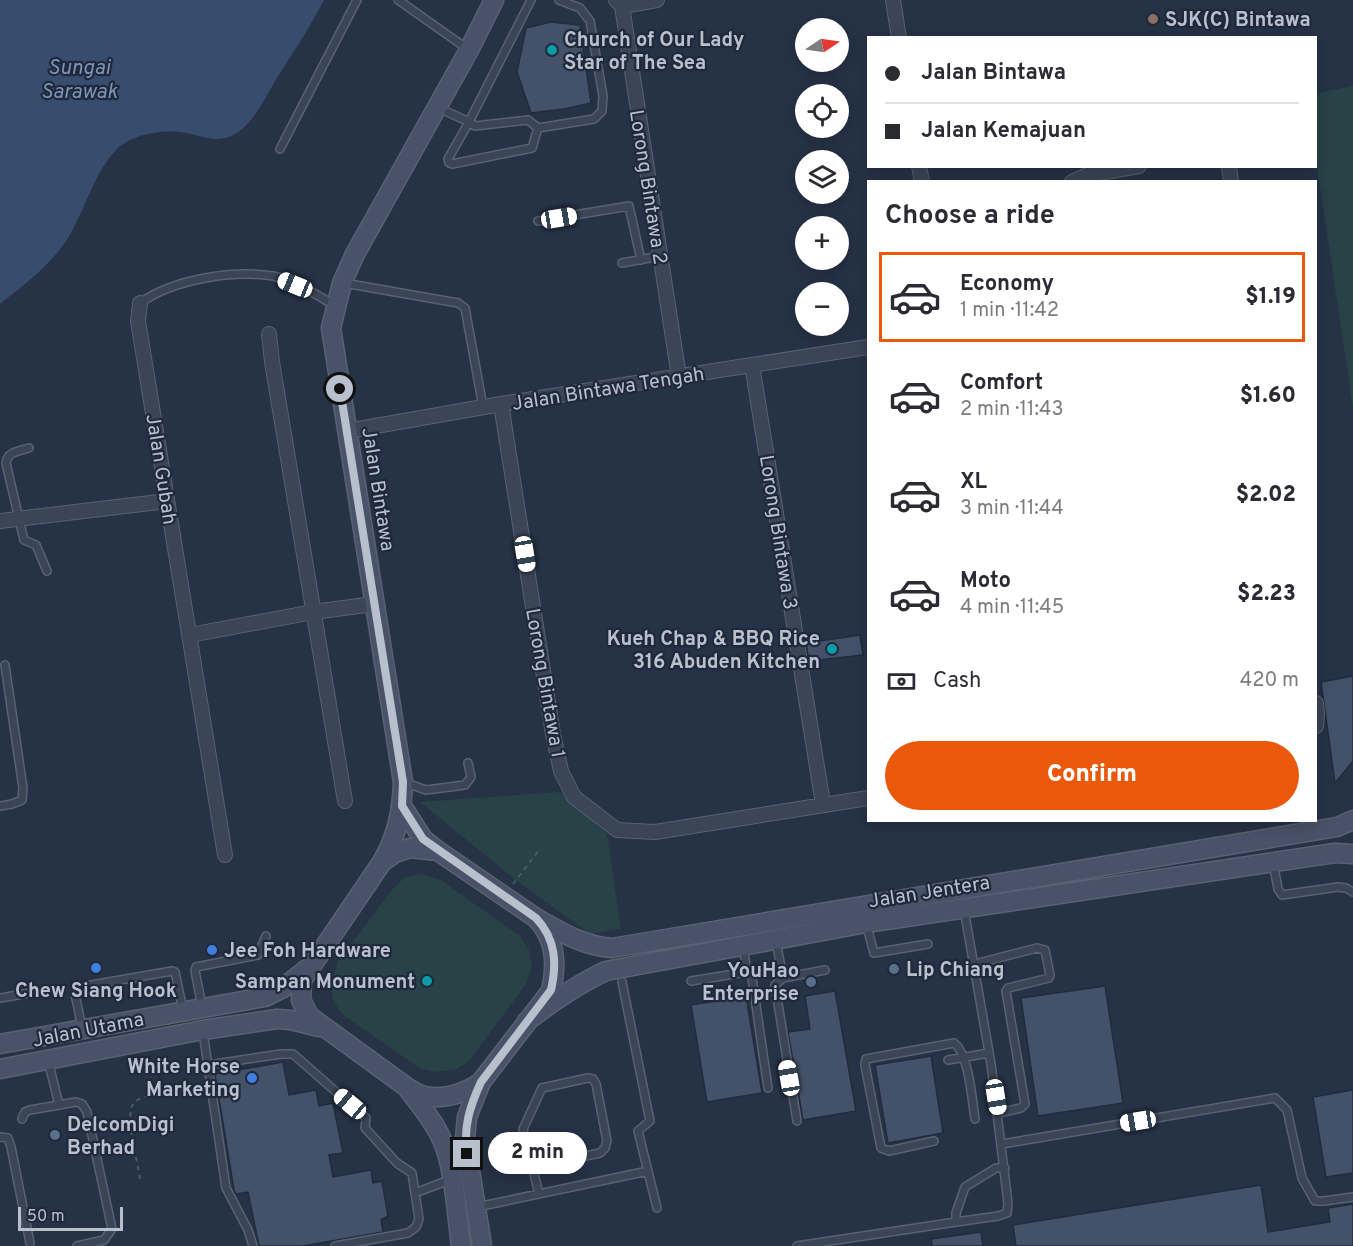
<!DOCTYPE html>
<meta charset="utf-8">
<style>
:root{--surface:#fff;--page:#f2f2f3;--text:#2b2b33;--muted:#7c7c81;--line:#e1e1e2;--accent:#ea580c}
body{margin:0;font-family:Overpass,sans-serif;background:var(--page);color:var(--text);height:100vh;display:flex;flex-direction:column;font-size:22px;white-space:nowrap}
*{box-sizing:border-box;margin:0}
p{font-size:20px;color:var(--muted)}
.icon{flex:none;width:33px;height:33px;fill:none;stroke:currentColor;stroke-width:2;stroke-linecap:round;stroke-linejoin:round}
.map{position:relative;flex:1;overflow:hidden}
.drawer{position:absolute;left:867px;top:180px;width:450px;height:642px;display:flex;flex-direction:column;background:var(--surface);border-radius:0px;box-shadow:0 3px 15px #0003}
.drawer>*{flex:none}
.hud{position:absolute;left:867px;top:36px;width:450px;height:132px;border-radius:0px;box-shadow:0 3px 15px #0003;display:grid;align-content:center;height:132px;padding:0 18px;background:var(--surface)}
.needle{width:39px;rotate:77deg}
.fabs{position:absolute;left:795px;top:18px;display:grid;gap:12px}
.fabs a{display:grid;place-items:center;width:54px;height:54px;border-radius:50%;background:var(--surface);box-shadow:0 3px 15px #0003;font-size:30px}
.scale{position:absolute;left:18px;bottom:15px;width:105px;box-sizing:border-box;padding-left:6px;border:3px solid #b8c0ce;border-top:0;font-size:16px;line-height:21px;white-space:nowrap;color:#b8c0ce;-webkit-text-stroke:4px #1f293b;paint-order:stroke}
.end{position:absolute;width:27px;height:27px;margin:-14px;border:8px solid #b8c0ce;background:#111;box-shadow:0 0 0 3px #111}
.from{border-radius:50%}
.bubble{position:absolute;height:42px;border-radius:21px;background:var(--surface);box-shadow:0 3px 15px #0003;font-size:20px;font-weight:800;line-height:42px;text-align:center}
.car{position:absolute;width:18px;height:36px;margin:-18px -9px;border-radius:8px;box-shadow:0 0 4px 2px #0007;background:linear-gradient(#fff 24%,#345 0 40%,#fff 0 76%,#345 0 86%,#fff 0)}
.hud b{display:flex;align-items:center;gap:21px;height:57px;font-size:22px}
.hud b+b{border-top:2px solid var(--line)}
.hud i{width:15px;height:15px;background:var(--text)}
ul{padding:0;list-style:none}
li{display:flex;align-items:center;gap:18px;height:90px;margin:0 12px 9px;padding:0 6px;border:3px solid transparent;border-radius:0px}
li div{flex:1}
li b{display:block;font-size:22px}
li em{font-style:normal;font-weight:800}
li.selected{border-color:var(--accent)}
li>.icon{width:54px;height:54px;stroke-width:1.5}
h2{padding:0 18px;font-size:27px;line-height:72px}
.pay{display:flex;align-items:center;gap:15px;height:66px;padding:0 18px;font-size:22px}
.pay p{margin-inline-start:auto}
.primary-button{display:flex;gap:12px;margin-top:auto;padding:12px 18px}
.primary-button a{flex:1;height:69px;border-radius:36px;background:var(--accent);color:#fff;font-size:24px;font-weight:800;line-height:69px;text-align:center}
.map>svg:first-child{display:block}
.green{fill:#284247}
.water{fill:#384c6e}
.building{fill:#445269;stroke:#212b3d;stroke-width:1.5}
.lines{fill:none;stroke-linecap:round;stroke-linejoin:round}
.lane-casing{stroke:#596272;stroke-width:10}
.street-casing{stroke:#596272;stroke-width:16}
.secondary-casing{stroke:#596272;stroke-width:21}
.path{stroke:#465f62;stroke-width:2;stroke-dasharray:4.5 4.5;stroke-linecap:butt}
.lane{stroke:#3a4555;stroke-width:7}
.street{stroke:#3a4555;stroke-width:14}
.secondary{stroke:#485369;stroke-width:18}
.route{stroke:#b8c0ce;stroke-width:8}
.education-dot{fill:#8d6e63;stroke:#1f293b;stroke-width:2}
.culture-dot{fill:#0f9aa8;stroke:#1f293b;stroke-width:2}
.shop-dot{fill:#3f7fe0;stroke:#1f293b;stroke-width:2}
.service-dot{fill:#5c6f8a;stroke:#1f293b;stroke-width:2}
.labels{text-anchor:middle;stroke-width:4.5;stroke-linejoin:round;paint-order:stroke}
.poi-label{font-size:20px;font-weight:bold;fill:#b8c0ce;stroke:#1f293b;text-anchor:start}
.street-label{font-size:20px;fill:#b8c0ce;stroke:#1f293b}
.water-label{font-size:21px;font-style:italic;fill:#7d94b8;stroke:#1f293b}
</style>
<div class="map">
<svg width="1353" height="1246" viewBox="0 0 1353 1246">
<rect width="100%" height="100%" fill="#263246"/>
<path class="green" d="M 1353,86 L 1353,408 L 1316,160 L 1316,93 Z
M 560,792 L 607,834 L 621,929 L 590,934 L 516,880 L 420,802 Z
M 420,874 L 441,880 L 520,936 L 529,950 L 532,966 L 526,984 L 470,1060 L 457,1069 L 438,1072 L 421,1069 L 343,1015 L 333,1001 L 331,984 L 338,962 L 390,892 L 405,877 Z"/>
<path class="water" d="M 0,0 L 324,0 C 310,27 293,53 277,78 C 266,96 255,121 237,133 C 216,146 200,134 180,132 C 160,130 130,135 116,150 C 93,175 85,210 68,238 C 50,266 25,284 0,304 Z"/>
<path class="building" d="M 551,22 L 580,25 L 591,103 L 564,109 L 531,113 L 517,72 L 526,28 Z
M 860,635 L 863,655 L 809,661 L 806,643 Z
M 1353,676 L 1353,761 L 1335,783 L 1321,682 Z
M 1105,986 L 1123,1103 L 1038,1116 L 1021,998 Z
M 835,991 L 856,1111 L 803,1120 L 788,1032 L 810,1029 L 805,996 Z
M 746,996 L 762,1093 L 707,1102 L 691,1005 Z
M 931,1056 L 943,1133 L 888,1143 L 875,1065 Z
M 283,1062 L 289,1095 L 316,1090 L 319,1106 L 333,1103 L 343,1153 L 329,1155 L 333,1177 L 371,1170 L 373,1183 L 382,1181 L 388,1216 L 381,1220 L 383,1232 L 303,1246 L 259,1246 L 248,1192 L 236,1194 L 234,1190 L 215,1074 Z
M 1353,1090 L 1353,1173 L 1326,1177 L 1313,1097 Z
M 1261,1185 L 1268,1232 L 1330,1222 L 1328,1208 L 1353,1204 L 1353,1246 L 1016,1246 L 1013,1225 Z
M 981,1232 L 983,1246 L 932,1246 L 931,1239 Z"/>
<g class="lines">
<g class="lane-casing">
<path id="lane" d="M 398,0 L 469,50
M 531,0 L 469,122 L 475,126 L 528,120 L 538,128 L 594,119 L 602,111 L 603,96 L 590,21 L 580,8 L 559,0
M 439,108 L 469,122 L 448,159 L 449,163 L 452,164 L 532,148 L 538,128
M 280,149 L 357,0
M 538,221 L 629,206 L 641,260
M 622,263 L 660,256
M 344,283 L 458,303 L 465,308 L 483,407
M 140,303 C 174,279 232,270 273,276 C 293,280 318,295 335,306
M 29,448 C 19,451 7,452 6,463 L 24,540 L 36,545 L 47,571
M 406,783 L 426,790 L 465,785 L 471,777 L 468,763
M 0,806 L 12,804 L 22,800 L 23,788 L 5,665
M 1273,862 L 1278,889 L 1282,895 L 1338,887 L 1346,888 L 1353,892
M 866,923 L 874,953 L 928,944
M 776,941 L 783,978
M 743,946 L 747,972 L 752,978 L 768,1088
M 975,964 L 1037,948 L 1045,950 L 1050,975 L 1049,978 L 1008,988 L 1006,991 L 1025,1104 L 1021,1108 L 999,1113
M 691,981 L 747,972
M 622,982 L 650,1121 L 638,1131 L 657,1208
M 0,998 L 47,990
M 202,1006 L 195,971 L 196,967 L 258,955 L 266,936
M 82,1028 L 75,994 L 86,986 L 172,971 L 175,972 L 183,1010
M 203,1032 L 226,1188 L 248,1230 L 253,1246
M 48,1060 L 59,1105
M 948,1060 L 989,1053
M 208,1065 L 281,1054 L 293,1054 L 366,1118 L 365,1128 L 397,1163 L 412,1173 L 419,1219 L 416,1227 L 408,1233 L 335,1246
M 22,1119 L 25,1112 L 30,1110 L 76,1102 L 82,1104 L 87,1112 L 112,1229 L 104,1240 L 77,1246
M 797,1121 L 775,985 L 783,978 L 825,970
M 0,1137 L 8,1138 L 11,1147 L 30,1243
M 934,1141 L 889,1151 L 881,1148 L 865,1065 L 866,1059 L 954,1043 C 969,1054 972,1100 975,1119
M 1002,1144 L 1275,1098 L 1287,1110 L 1302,1178 L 1315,1201 L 1324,1201 L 1353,1197
M 532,1167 L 600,1153 L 605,1148 L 607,1141 L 596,1084 L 593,1079 L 588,1078 L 542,1088 L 523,1129 L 539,1194
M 415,1193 L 452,1179
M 477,1207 L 648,1171
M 956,1222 L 998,1216 L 1007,1213 L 1008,1203 L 991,1064 L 964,909
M 797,1246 L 956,1222 L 956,1213 L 965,1187 L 996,1168 L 1005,1168"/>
</g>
<g class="street-casing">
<path id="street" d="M 616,0 L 622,6 L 679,377
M 893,0 L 899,38
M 622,6 L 657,0
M 919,166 L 922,182
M 1229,166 L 1231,182
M 1072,182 L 1087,175 L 1139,166
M 140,303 L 138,321 L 225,855
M 269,334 L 272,362 L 345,801
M 752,365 L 823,804
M 501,404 L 553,734 L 561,771 L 574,797 L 617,830 L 655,832 L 868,798
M 347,431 L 501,404 L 868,347
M 0,521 L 167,501
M 190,635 L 313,612 L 374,604
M 1316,703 L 1317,715 L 1316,726"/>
</g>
<g class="secondary-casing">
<path id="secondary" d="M 402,806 L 423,839 L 438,851
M 410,848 L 438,851 L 536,918 C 556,939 557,964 551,991 L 481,1082 C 466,1093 444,1100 425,1096 C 419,1095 413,1091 408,1088 L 309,1016 L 301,1000 L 302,980 L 382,862 L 395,853 Z
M 382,862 C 397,836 402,811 403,782 L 331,328 L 342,283 L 355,254 L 469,50 L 494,0
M 536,918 C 561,932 583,946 612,948 L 1337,827 L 1353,820
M 527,1021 C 552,1002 578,984 606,971 L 866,923 L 1335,853 L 1353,854
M 0,1044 L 265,997 L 283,988 L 307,969
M 0,1069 L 203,1030 L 277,1019 L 291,1020 L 319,1027
M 481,1082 L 467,1117 L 465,1139 L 482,1246
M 408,1089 C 420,1105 434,1121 442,1140 C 454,1164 457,1217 461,1246"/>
</g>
<path class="path" d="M 513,884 L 539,850
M 140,1179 C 138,1163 125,1117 133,1104 C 140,1093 187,1089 201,1087"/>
<use href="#lane" class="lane"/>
<use href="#street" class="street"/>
<use href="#secondary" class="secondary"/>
</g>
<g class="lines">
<path class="route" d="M 340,389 L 403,782 L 402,806 L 423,839 L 536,918 C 556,939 557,964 551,990 L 481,1082 C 470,1106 463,1127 467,1154"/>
</g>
<circle class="education-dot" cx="1153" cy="19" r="6"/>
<g class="culture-dot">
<circle cx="552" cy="50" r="6"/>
<circle cx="832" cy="649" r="6"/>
<circle cx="427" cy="981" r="6"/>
</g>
<g class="shop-dot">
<circle cx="212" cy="950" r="6"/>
<circle cx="96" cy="968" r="6"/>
<circle cx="252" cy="1078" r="6"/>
</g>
<g class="service-dot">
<circle cx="894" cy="969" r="6"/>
<circle cx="811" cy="982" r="6"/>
<circle cx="55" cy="1135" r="6"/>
</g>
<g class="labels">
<g class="poi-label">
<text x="1165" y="26">SJK(C) Bintawa</text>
<text x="564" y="46">Church of Our Lady<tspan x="564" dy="23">Star of The Sea</tspan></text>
<text x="820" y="645" text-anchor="end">Kueh Chap &amp; BBQ Rice<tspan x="820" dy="23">316 Abuden Kitchen</tspan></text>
<text x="224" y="957">Jee Foh Hardware</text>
<text x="906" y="976">Lip Chiang</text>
<text x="799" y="977" text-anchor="end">YouHao<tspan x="799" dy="23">Enterprise</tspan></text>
<text x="415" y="988" text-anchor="end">Sampan Monument</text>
<text x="96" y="997" text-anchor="middle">Chew Siang Hook</text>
<text x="240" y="1073" text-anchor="end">White Horse<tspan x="240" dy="23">Marketing</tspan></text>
<text x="67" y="1131">DelcomDigi<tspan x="67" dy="23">Berhad</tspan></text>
</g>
<g class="street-label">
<text transform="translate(649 187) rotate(81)" y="7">Lorong Bintawa 2</text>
<text transform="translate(608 388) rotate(-9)" y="7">Jalan Bintawa Tengah</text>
<text transform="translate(162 469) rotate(81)" y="7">Jalan Gubah</text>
<text transform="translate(379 489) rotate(81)" y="7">Jalan Bintawa</text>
<text transform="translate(779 532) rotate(81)" y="7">Lorong Bintawa 3</text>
<text transform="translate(546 683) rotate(80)" y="7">Lorong Bintawa 1</text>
<text transform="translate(929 891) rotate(-9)" y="7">Jalan Jentera</text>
<text transform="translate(88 1029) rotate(-11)" y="7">Jalan Utama</text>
</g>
<g class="water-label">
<text x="79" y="74">Sungai<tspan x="79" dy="24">Sarawak</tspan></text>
</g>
</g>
</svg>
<div class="fabs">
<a><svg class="needle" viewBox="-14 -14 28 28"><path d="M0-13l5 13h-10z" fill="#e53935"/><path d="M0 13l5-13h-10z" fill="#7c7c81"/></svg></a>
<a><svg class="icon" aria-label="locate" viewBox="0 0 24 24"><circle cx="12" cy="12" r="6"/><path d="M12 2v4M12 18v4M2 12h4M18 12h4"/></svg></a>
<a><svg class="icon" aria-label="layers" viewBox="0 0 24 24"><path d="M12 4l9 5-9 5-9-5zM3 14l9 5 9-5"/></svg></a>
<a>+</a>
<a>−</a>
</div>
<div class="scale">50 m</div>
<i class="end from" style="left:340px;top:389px"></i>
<i class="end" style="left:467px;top:1154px"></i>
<div class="bubble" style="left:488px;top:1132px;width:99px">2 min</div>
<i class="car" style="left:559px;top:218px;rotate:81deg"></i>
<i class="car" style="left:295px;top:285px;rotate:292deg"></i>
<i class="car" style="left:525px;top:554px;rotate:171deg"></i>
<i class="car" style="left:789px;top:1078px;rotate:350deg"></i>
<i class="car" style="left:996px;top:1097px;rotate:171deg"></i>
<i class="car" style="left:350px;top:1104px;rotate:310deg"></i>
<i class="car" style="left:1138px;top:1121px;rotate:261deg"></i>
<div class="hud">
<b><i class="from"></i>Jalan Bintawa</b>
<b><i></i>Jalan Kemajuan</b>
</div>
<section class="drawer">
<h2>Choose a ride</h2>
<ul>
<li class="selected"><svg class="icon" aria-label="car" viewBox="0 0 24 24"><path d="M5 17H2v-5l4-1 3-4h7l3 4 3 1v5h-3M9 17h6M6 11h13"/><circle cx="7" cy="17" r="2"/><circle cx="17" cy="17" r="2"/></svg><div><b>Economy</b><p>1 min · 11:42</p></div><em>$1.19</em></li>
<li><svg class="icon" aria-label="car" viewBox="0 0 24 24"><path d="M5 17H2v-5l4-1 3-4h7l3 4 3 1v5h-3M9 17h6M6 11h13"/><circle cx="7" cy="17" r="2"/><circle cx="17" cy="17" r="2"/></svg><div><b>Comfort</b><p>2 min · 11:43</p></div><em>$1.60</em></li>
<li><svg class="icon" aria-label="car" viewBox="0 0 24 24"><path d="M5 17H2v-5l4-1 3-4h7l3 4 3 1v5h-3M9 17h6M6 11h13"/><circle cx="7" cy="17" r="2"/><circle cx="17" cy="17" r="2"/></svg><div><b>XL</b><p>3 min · 11:44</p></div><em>$2.02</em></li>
<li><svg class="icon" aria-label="car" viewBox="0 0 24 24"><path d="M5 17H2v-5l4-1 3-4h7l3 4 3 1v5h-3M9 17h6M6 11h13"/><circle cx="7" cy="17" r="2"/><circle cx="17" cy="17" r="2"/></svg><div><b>Moto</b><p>4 min · 11:45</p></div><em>$2.23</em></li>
</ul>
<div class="pay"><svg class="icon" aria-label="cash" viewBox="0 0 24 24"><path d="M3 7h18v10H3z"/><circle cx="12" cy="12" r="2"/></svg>Cash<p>420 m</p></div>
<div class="primary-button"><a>Confirm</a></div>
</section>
</div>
